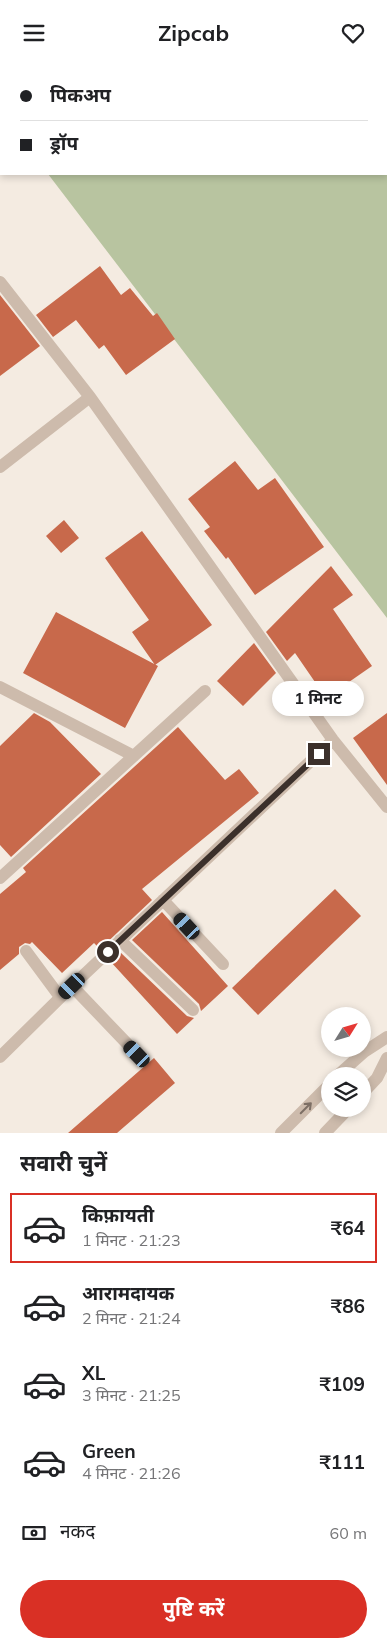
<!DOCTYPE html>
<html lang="hi">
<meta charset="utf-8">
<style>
:root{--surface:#fff;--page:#f6f6f6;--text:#202124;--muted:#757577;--line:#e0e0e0;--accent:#d93025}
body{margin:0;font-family:Mulish,"Noto Sans Devanagari",sans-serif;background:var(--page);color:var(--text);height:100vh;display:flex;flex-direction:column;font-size:19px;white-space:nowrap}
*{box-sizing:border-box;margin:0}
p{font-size:16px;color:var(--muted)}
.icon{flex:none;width:28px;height:28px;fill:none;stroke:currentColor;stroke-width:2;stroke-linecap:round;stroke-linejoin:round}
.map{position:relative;height:1068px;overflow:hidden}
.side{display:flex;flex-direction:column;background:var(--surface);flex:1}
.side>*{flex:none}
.guide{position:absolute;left:0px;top:0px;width:388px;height:110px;box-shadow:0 2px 8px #0003;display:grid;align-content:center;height:110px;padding:0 20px;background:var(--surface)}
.needle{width:32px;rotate:53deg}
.controls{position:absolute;left:321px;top:942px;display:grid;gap:10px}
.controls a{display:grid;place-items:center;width:50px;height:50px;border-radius:50%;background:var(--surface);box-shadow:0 2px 8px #0003;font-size:25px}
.end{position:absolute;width:22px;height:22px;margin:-11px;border:6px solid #3b302b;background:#fff;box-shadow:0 0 0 2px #fff}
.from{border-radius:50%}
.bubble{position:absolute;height:35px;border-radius:18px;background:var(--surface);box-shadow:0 2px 8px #0003;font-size:16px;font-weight:700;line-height:35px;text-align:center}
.car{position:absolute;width:15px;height:30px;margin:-15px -8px;border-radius:6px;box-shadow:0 0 4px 1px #0007;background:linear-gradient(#222 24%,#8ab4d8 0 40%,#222 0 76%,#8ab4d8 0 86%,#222 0)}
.guide b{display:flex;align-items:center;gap:18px;height:48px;font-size:19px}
.guide b+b{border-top:1px solid var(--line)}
.guide i{width:12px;height:12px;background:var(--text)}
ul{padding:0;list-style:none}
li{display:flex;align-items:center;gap:15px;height:70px;margin:0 10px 8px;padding:0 10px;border:2px solid transparent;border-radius:0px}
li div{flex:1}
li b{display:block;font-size:19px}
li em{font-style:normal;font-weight:700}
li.current{border-color:var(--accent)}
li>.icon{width:45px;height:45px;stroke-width:1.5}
h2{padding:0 20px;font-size:22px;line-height:60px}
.pay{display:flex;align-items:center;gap:12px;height:55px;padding:0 20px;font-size:19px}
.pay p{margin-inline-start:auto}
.cta{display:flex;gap:10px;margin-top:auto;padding:10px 20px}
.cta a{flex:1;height:58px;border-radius:30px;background:var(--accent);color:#fff;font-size:20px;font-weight:700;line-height:58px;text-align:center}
header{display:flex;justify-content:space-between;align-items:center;height:65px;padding:0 20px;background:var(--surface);font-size:22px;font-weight:700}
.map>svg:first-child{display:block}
.green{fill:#b8c4a0}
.building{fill:#c8694b}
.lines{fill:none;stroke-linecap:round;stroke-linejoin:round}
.minor{stroke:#cdbbac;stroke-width:12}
.tertiary{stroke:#cdbbac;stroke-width:12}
.oneway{stroke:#7d6f65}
.route{stroke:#3b302b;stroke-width:6}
</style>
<header><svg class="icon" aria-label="menu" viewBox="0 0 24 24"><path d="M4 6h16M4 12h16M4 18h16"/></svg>Zipcab<svg class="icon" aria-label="heart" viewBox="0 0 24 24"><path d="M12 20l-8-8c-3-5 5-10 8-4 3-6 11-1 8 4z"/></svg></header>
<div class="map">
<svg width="387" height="1068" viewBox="0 0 387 1068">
<rect width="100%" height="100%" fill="#f4ebe1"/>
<path class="green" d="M 0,0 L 387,0 L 387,553 L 48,109 L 386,109 L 386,1 L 1,1 L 1,47 Z"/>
<path class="building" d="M 100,201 L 121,230 L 130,223 L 153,251 L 157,248 L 175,274 L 126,310 L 104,280 L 99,284 L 76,255 L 53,272 L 36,250 Z
M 0,230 L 40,281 L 0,311 Z
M 235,396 L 258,425 L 275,413 L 324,482 L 255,530 L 228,492 L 226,494 L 204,466 L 210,462 L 188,434 Z
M 64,455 L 79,473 L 61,488 L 46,471 Z
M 142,466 L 212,560 L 155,600 L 132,567 L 149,555 L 105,493 Z
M 331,501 L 353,530 L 333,544 L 372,601 L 326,633 L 295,588 L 287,596 L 266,567 Z
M 56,547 L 158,601 L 125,663 L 23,608 Z
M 254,578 L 276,608 L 243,641 L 217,616 Z
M 34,648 L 50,657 L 101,709 L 11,792 L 0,780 L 0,681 Z
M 387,648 L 387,720 L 353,673 Z
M 178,662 L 225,715 L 239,704 L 259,728 L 142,824 L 152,835 L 100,884 L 94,878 L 62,908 L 32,877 L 30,879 L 25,878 L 19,882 L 19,889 L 0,905 L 0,829 L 26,807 L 23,803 Z
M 335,824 L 361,851 L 258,950 L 232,923 Z
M 162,847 L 228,921 L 201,946 L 199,939 L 132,875 Z
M 120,887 L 187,951 L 194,953 L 177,969 L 110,896 Z
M 154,993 L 175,1018 L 117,1068 L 68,1068 Z"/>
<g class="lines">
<path class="minor" d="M 0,217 L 90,332 L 333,675 L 387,742
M 0,402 L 90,332
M 0,622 L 134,691
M 0,813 L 205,626
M 163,835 L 223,899
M 120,875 L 193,945
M 26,886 L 60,932
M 72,921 L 137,989
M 0,992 L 72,921 L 333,675"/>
<path class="tertiary" d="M 337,1011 L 364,987 L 387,972
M 362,1029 L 377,1013 L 387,993
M 281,1068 L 330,1019
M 325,1068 L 348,1044"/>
</g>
<defs><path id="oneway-shaft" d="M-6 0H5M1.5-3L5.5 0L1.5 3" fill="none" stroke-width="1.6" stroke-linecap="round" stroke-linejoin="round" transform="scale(1.25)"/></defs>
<use class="oneway" href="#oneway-shaft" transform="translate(306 1043) rotate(-45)"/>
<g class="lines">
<path class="route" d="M 108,887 L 319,689"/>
</g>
</svg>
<div class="controls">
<a><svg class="needle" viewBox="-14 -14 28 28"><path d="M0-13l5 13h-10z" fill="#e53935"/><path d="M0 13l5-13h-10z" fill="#757577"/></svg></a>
<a><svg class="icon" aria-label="layers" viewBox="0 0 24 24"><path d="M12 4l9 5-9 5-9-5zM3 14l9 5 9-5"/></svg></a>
</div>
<i class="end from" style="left:108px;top:887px"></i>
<i class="end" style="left:319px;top:689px"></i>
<div class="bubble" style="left:272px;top:616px;width:92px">1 मिनट</div>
<i class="car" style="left:187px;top:861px;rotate:317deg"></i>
<i class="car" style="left:72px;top:921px;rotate:226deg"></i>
<i class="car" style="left:137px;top:989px;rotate:316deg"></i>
<div class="guide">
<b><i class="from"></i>पिकअप</b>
<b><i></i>ड्रॉप</b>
</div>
</div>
<section class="side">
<h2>सवारी चुनें</h2>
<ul>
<li class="current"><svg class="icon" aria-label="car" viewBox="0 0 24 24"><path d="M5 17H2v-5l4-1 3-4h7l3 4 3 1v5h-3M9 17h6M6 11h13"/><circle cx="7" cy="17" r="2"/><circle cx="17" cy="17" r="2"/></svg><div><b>किफ़ायती</b><p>1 मिनट · 21:23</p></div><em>₹64</em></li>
<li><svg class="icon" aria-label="car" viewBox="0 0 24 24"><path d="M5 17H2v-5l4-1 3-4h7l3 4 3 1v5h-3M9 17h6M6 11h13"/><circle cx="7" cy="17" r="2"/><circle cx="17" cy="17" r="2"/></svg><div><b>आरामदायक</b><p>2 मिनट · 21:24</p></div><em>₹86</em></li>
<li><svg class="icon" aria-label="car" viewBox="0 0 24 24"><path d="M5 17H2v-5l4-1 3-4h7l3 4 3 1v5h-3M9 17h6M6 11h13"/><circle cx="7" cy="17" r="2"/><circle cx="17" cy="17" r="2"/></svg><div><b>XL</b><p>3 मिनट · 21:25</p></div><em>₹109</em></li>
<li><svg class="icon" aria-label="car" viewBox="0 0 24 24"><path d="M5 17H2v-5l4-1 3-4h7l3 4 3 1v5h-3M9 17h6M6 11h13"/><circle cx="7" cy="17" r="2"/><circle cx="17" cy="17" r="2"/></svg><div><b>Green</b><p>4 मिनट · 21:26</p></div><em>₹111</em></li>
</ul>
<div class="pay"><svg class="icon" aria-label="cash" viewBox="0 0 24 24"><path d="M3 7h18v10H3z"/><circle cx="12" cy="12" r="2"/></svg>नकद<p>60 m</p></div>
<div class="cta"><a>पुष्टि करें</a></div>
</section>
